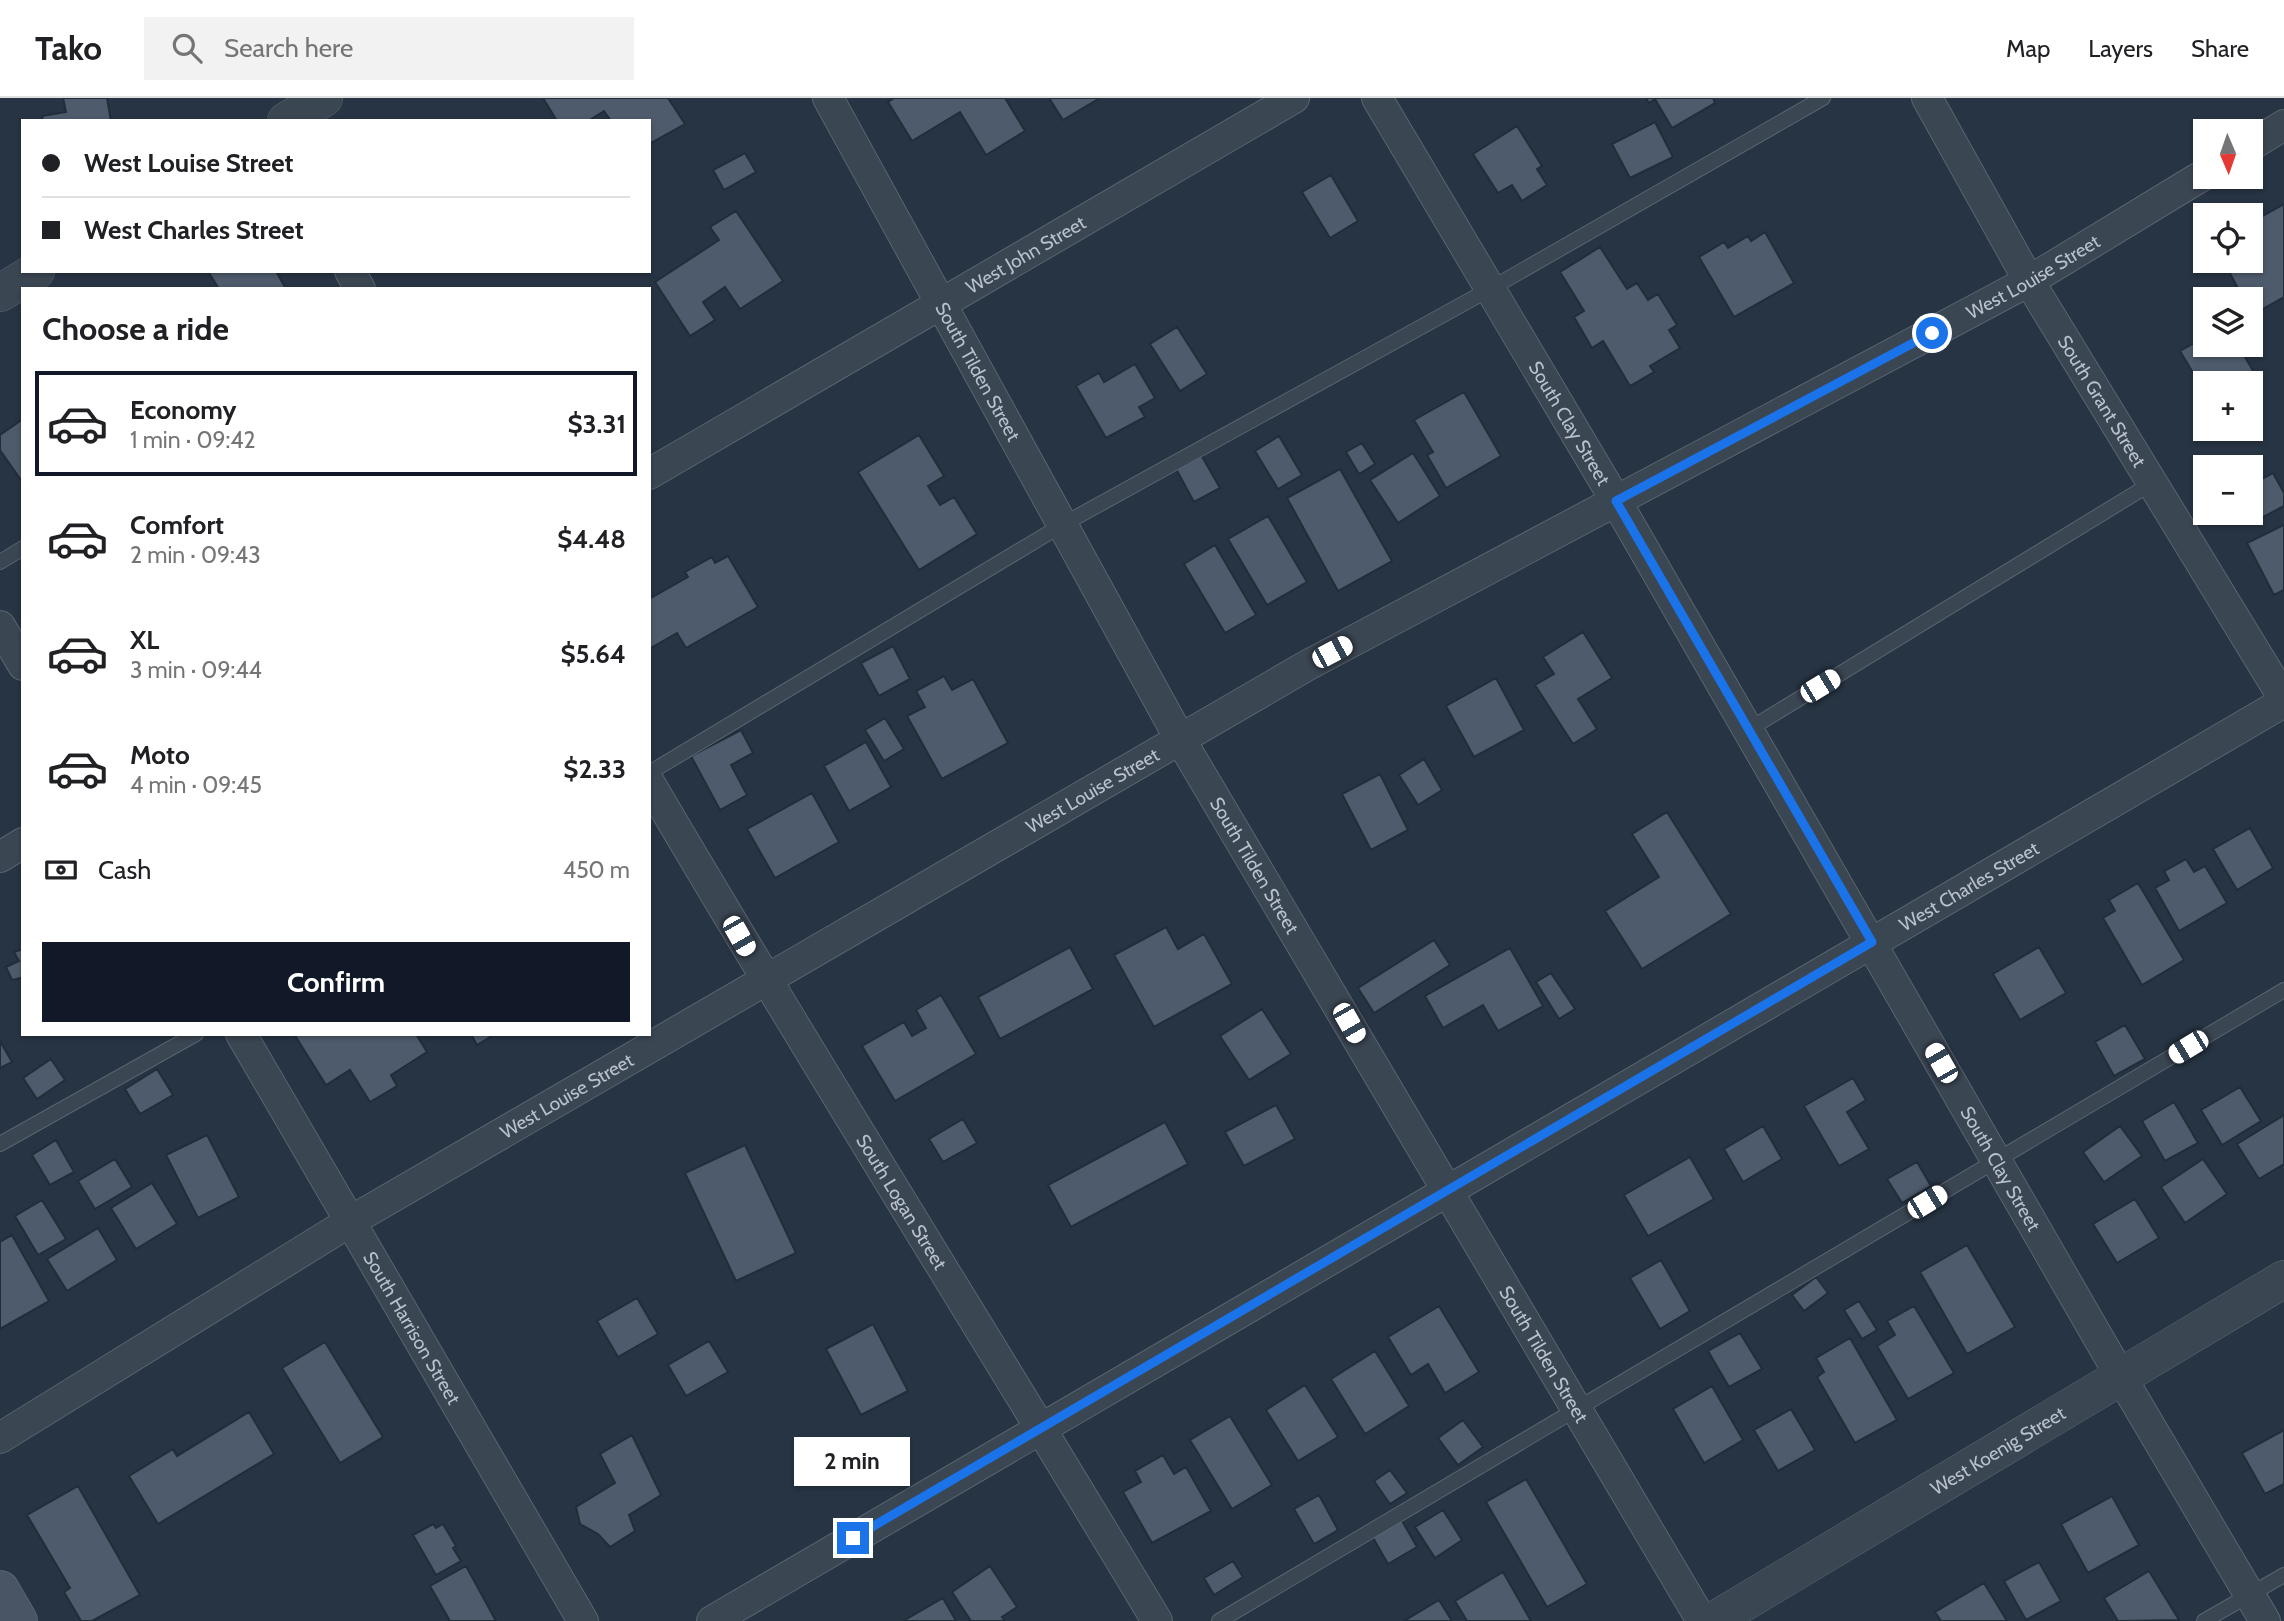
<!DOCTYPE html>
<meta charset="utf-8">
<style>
:root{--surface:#fff;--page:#f2f2f2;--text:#202124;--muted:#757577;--line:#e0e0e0;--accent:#111827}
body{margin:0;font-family:Cabin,sans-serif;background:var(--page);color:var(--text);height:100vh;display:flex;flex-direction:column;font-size:26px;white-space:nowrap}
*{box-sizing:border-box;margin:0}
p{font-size:23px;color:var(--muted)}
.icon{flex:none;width:38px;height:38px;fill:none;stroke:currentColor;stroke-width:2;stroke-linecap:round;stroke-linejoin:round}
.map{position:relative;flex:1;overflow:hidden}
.drawer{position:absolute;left:21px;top:189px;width:630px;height:749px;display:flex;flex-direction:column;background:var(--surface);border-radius:0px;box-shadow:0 2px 5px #0004}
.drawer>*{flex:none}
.banner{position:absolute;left:21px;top:21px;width:630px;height:154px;border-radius:0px;box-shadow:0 2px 5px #0004;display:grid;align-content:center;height:154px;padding:0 21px;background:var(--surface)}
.needle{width:46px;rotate:178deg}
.fabs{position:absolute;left:2193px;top:21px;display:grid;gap:14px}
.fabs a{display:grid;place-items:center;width:70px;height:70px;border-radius:0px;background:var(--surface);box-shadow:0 2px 5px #0004;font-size:35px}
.end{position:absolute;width:32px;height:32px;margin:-16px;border:9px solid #1a73e8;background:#fff;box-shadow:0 0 0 4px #fff}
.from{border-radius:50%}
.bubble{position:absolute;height:49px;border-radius:0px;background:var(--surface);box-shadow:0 2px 5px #0004;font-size:23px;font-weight:700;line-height:49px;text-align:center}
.car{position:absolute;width:21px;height:42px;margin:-21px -10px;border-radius:9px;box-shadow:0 0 5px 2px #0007;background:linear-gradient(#fff 24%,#345 0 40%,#fff 0 76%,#345 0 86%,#fff 0)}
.banner b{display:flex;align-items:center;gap:24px;height:66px;font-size:26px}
.banner b+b{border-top:2px solid var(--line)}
.banner i{width:18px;height:18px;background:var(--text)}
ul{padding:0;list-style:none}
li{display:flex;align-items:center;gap:21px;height:105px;margin:0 14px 10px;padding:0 7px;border:4px solid transparent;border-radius:0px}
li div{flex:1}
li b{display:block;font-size:26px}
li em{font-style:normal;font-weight:700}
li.current{border-color:var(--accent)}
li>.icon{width:63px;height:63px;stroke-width:1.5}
h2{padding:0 21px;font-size:32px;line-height:84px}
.pay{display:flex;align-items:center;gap:18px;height:77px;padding:0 21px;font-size:26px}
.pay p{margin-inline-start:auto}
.action{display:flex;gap:14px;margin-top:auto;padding:14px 21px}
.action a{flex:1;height:80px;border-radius:0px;background:var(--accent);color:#fff;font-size:28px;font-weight:700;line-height:80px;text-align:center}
header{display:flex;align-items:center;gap:42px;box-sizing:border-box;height:98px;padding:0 35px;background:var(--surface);border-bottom:2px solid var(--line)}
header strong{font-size:33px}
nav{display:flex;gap:38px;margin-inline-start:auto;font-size:24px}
.search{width:490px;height:63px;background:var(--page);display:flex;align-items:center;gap:18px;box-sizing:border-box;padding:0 24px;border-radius:0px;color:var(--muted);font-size:26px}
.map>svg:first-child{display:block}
.building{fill:#4e5b6c;stroke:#222d3a;stroke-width:2}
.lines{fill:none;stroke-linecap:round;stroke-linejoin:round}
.service-casing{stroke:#5a6470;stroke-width:16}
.minor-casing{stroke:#5a6470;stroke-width:32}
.tertiary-casing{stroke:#5a6470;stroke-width:38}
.secondary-casing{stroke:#5a6470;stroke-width:40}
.service{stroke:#3b4653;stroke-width:14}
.minor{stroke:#3b4653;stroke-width:30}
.tertiary{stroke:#3b4653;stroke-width:37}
.secondary{stroke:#495565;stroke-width:38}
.route{stroke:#1a73e8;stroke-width:9}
.labels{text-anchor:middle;stroke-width:5;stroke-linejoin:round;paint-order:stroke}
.street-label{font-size:19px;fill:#b9c1cc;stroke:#202b38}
</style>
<header>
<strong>Tako</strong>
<div class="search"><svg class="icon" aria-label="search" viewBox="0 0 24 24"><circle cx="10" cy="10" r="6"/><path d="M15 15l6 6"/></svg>Search here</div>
<nav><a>Map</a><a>Layers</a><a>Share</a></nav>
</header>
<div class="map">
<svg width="2284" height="1523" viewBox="0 0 2284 1523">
<rect width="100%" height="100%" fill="#273443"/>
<path class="building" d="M 63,0 L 107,0 L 111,23 L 43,23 L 42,18 L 66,14 Z
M 543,0 L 668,0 L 685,26 L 649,46 L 649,23 L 611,23 L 604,13 L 588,23 L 557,23 Z
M 894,0 L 1005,0 L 1025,33 L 986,57 L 960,14 L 912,43 L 888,4 Z
M 1049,0 L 1100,0 L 1063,22 Z
M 1646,0 L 1713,0 L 1715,5 L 1672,30 L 1655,1 L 1649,5 Z
M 1655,24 L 1673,59 L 1630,80 L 1612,46 Z
M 1517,28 L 1542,68 L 1537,71 L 1547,87 L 1522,103 L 1512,87 L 1498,95 L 1473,56 Z
M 745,55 L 756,74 L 724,92 L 713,72 Z
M 1331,77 L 1358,123 L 1330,140 L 1302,94 Z
M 2284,106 L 2284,199 L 2252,217 L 2250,201 L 2244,201 L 2223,163 L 2250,163 L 2250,125 Z
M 736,113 L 783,183 L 740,211 L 725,189 L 703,204 L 715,222 L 690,238 L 655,184 L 719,142 L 710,129 Z
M 1765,134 L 1794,185 L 1734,219 L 1699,159 L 1724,144 L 1728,150 L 1748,138 L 1751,143 Z
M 1600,149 L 1627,191 L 1637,185 L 1648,202 L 1658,196 L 1677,227 L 1669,232 L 1680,250 L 1650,268 L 1654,274 L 1630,288 L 1603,243 L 1592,250 L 1574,219 L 1584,213 L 1560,174 Z
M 211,173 L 276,173 L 286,191 L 219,191 L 209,175 Z
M 1177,229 L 1207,276 L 1180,293 L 1150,246 Z
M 2205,239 L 2205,247 L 2238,247 L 2259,283 L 2250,288 L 2250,285 L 2205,285 L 2205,295 L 2180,253 Z
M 1135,266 L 1155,300 L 1139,309 L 1145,319 L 1106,340 L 1076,288 L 1099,275 L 1104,284 Z
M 1464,294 L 1501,358 L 1446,390 L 1427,357 L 1433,354 L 1414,322 Z
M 23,321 L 23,385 L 0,352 L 0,337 Z
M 919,337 L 944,378 L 928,388 L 940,407 L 954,399 L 977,436 L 919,472 L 858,374 Z
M 1279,338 L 1302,377 L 1278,391 L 1255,353 Z
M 1362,345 L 1375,366 L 1359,376 L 1346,354 Z
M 1200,355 L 1220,390 L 1194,404 L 1175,369 Z
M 1413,355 L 1440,398 L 1398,425 L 1370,382 Z
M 1340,371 L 1392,463 L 1338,493 L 1287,400 Z
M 2273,375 L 2284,395 L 2284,408 L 2250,426 L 2244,415 L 2250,415 L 2250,387 Z
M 1268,418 L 1307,484 L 1267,507 L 1228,441 Z
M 2284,427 L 2284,492 L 2274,497 L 2247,445 Z
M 1215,447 L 1256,517 L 1225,535 L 1184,466 Z
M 728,458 L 758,509 L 686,550 L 677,535 L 649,551 L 649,501 L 688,479 L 685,474 L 712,459 L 715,465 Z
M 1583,534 L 1612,580 L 1578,601 L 1597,631 L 1573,646 L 1535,587 L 1554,576 L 1543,559 Z
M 893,548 L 910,581 L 879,598 L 861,565 Z
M 944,578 L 952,592 L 973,581 L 1008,645 L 942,681 L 907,618 L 925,609 L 916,593 Z
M 1496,580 L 1524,632 L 1474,659 L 1446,608 Z
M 885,620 L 904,651 L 884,663 L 865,632 Z
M 741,632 L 753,655 L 731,667 L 747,697 L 720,712 L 691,658 Z
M 866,644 L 891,689 L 849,713 L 824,668 Z
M 1424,661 L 1442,692 L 1418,707 L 1399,677 Z
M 1380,676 L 1408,732 L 1371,752 L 1342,696 Z
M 812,695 L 839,744 L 775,780 L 747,731 Z
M 1667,714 L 1731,816 L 1642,871 L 1605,813 L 1659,779 L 1632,736 Z
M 2250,730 L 2273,770 L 2237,792 L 2213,751 Z
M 2186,761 L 2194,774 L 2205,768 L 2227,805 L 2179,833 L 2155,790 L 2169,782 L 2164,773 Z
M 2138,785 L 2184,862 L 2142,887 L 2103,820 L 2115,813 L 2109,802 Z
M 1166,829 L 1178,851 L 1204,836 L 1232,886 L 1154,929 L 1114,857 Z
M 1434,842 L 1450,867 L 1374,915 L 1358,890 Z
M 1070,849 L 1093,891 L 1000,941 L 978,899 Z
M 2039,849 L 2066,895 L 2020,922 L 1993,876 Z
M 1510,850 L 1543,908 L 1498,933 L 1483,907 L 1443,930 L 1425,898 Z
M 23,851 L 23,884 L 21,880 L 12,882 L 6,869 L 19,863 L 14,854 Z
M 1551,875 L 1575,911 L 1559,921 L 1536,884 Z
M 941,897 L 976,956 L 895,1003 L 862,948 L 904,924 L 912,938 L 926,930 L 916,912 Z
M 1262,911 L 1291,956 L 1249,982 L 1220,938 Z
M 2125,927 L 2145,961 L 2114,978 L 2095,944 Z
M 294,936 L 416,936 L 427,954 L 391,977 L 397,988 L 370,1004 L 350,972 L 326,987 Z
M 471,936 L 495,936 L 477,947 Z
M 0,943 L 12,964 L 0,970 Z
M 51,961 L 65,982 L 37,1001 L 23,980 Z
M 157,971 L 173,997 L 140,1016 L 125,991 Z
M 1853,980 L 1866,1002 L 1847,1014 L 1869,1051 L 1839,1068 L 1804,1008 Z
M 2240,989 L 2261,1023 L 2222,1047 L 2201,1012 Z
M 2174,1004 L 2198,1045 L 2165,1063 L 2142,1023 Z
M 1276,1007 L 1295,1041 L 1244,1068 L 1225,1034 Z
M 2284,1017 L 2284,1066 L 2259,1081 L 2237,1046 Z
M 963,1021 L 977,1045 L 943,1064 L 929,1041 Z
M 1165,1024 L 1188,1066 L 1071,1129 L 1048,1087 Z
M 1763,1028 L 1782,1061 L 1743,1084 L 1724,1051 Z
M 2120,1028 L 2142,1058 L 2104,1084 L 2083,1054 Z
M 207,1037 L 239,1099 L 198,1120 L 166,1057 Z
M 56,1042 L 74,1074 L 50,1087 L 32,1057 Z
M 745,1047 L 796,1155 L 736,1183 L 685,1075 Z
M 1690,1059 L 1714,1101 L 1648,1138 L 1624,1097 Z
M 115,1061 L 132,1089 L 95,1111 L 78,1083 Z
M 2203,1061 L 2227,1096 L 2185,1125 L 2161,1089 Z
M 1917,1064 L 1931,1088 L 1902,1105 L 1887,1081 Z
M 152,1085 L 177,1126 L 136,1151 L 111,1110 Z
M 2135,1101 L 2159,1140 L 2117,1165 L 2093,1126 Z
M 42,1102 L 66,1141 L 38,1157 L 15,1118 Z
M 98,1130 L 117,1162 L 67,1193 L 47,1161 Z
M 12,1137 L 49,1203 L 0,1231 L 0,1144 Z
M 1967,1147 L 2015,1229 L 1967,1256 L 1920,1174 Z
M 1661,1162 L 1690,1213 L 1660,1231 L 1630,1180 Z
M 1816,1179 L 1828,1195 L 1804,1213 L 1792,1197 Z
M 637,1200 L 658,1236 L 618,1259 L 597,1223 Z
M 1859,1203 L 1877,1232 L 1862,1241 L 1844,1212 Z
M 1439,1208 L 1479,1274 L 1445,1295 L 1428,1266 L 1411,1277 L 1388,1239 Z
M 1914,1208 L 1954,1275 L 1908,1301 L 1877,1248 L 1895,1237 L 1887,1223 Z
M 873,1226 L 908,1293 L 861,1317 L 826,1251 Z
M 1740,1235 L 1762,1271 L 1729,1289 L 1708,1253 Z
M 1850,1240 L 1897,1322 L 1855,1345 L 1817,1279 L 1824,1274 L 1816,1260 Z
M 709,1243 L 728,1274 L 686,1298 L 668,1267 Z
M 325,1244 L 383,1339 L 340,1365 L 282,1270 Z
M 1375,1253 L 1409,1308 L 1365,1336 L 1331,1281 Z
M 1305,1287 L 1338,1339 L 1298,1363 L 1266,1312 Z
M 1712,1288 L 1743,1342 L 1704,1365 L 1673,1311 Z
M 1791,1311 L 1815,1352 L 1778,1373 L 1754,1332 Z
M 249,1314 L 274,1356 L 158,1426 L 129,1378 L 173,1351 L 177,1358 Z
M 1230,1318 L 1272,1387 L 1232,1411 L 1190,1342 Z
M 1463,1322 L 1483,1349 L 1458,1367 L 1438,1340 Z
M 2284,1332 L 2284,1386 L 2265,1396 L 2242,1355 Z
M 632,1337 L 661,1397 L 629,1417 L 635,1433 L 610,1449 L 598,1436 L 580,1426 L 576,1409 L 615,1385 L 600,1356 Z
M 1163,1357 L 1174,1376 L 1186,1369 L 1211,1413 L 1152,1445 L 1123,1394 L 1141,1384 L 1135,1373 Z
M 1390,1372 L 1407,1395 L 1390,1406 L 1374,1383 Z
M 1526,1381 L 1587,1486 L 1547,1509 L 1486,1404 Z
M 78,1388 L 140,1497 L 92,1523 L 81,1523 L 64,1494 L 70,1490 L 27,1417 Z
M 1319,1397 L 1338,1432 L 1314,1446 L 1294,1411 Z
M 2112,1398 L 2139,1447 L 2088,1475 L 2061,1426 Z
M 1443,1412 L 1462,1442 L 1435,1460 L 1415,1429 Z
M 1401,1421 L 1417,1449 L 1388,1466 L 1372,1438 Z
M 433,1426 L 436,1430 L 443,1426 L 456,1448 L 453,1450 L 461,1463 L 436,1477 L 413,1437 Z
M 1233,1463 L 1243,1479 L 1214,1497 L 1204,1480 Z
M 2039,1464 L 2061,1503 L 2026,1522 L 2004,1483 Z
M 466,1468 L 496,1523 L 450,1523 L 430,1488 Z
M 990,1468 L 1017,1509 L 1002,1519 L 1005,1523 L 971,1523 L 952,1494 Z
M 2149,1473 L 2179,1522 L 2118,1523 L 2104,1500 Z
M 1503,1474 L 1531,1523 L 1467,1523 L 1455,1503 Z
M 1984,1485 L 2007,1523 L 1941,1523 L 1935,1514 Z
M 943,1500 L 956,1523 L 903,1523 Z
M 1439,1502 L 1452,1523 L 1404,1523 Z"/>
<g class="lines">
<g class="service-casing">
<path id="service" d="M 0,464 L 23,450
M 1748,632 L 2152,385
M 649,675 L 1062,427 L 1490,191 L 1823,0
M 0,1046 L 196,936
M 1219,1523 L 2284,892
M 2204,1523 L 2284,1477"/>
</g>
<g class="minor-casing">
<g id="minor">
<path id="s1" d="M 828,0 L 1180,641 L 1702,1523"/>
<path id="s2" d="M 1377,0 L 1616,403 L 2121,1279 L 2265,1523"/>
<path id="s3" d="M 1927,0 L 2029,183 L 2284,601"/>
<path d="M 2250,48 L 2284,27"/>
<path d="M 350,173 L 360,191"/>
<path id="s4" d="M 649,376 L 1294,0"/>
<path d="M 0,528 L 23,567"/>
<path id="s5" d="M 649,684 C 814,966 989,1242 1157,1523"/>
<path d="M 0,759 L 23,745"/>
<path id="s6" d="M 241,936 L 583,1523"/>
<path id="s7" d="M 0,1340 L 351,1123 L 1308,567 L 2029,183 L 2205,76"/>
<path id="s8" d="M 712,1523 L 2284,604"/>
</g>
</g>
<g class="tertiary-casing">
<g id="tertiary">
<path d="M 286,23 L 324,0"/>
<path d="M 0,195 L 36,173"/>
<path id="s9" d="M 1713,1523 L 2284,1181"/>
</g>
</g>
<g class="secondary-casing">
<path id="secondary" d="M 0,1492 L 18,1523"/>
</g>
<use href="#service" class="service"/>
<use href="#minor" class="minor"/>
<use href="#tertiary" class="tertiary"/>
<use href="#secondary" class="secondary"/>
</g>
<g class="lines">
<path class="route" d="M 853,1440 L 1872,844 L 1616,403 L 1932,235"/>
</g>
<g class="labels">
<g class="street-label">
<text dy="7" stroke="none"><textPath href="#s4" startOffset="436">West John Street</textPath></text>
<text dy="7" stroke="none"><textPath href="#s7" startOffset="2342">West Louise Street</textPath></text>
<text dy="7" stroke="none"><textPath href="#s1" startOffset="312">South Tilden Street</textPath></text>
<text dy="7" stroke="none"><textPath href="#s3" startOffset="350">South Grant Street</textPath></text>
<text dy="7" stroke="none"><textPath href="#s2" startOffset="378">South Clay Street</textPath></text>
<text dy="7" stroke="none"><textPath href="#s7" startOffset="1270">West Louise Street</textPath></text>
<text dy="7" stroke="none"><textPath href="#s1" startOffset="878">South Tilden Street</textPath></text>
<text dy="7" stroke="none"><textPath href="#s8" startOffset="1456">West Charles Street</textPath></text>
<text dy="7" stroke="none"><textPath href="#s7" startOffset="662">West Louise Street</textPath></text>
<text dy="7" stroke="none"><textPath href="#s2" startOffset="1239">South Clay Street</textPath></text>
<text dy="7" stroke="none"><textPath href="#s5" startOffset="490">South Logan Street</textPath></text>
<text dy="7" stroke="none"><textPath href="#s6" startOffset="340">South Harrison Street</textPath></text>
<text dy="7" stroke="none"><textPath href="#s1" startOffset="1446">South Tilden Street</textPath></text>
<text dy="7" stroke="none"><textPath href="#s9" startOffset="332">West Koenig Street</textPath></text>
</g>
</g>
</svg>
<div class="fabs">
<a><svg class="needle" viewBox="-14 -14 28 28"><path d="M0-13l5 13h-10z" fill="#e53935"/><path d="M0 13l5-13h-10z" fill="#757577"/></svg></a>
<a><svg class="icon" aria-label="locate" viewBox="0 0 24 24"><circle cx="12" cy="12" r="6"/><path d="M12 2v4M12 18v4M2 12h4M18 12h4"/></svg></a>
<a><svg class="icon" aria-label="layers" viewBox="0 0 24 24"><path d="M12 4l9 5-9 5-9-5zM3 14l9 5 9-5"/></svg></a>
<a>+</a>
<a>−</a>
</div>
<i class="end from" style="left:1932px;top:235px"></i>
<i class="end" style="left:853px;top:1440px"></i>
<div class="bubble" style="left:794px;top:1339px;width:116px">2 min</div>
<i class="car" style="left:1332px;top:554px;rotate:62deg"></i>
<i class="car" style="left:1820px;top:588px;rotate:59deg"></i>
<i class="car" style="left:739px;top:838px;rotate:150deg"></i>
<i class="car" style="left:1349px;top:925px;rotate:150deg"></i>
<i class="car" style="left:2188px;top:949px;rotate:239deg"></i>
<i class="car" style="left:1941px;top:965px;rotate:330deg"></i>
<i class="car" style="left:1927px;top:1104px;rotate:59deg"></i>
<div class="banner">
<b><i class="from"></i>West Louise Street</b>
<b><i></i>West Charles Street</b>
</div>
<section class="drawer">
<h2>Choose a ride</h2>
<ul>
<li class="current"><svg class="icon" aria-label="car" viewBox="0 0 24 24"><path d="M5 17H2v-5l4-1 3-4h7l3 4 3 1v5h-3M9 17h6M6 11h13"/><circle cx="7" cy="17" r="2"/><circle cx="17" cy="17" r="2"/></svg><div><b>Economy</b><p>1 min · 09:42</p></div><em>$3.31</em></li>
<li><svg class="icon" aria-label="car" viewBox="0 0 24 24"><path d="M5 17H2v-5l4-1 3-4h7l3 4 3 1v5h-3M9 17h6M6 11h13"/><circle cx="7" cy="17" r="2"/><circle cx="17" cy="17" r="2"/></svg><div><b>Comfort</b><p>2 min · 09:43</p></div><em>$4.48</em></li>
<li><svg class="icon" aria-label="car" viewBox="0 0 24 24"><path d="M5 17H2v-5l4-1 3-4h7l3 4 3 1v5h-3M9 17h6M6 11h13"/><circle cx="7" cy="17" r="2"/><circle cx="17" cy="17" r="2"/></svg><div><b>XL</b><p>3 min · 09:44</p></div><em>$5.64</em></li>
<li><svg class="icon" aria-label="car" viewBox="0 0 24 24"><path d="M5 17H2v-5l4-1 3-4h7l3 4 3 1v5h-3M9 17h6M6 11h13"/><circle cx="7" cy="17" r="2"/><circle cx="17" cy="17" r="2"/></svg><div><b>Moto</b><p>4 min · 09:45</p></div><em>$2.33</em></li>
</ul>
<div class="pay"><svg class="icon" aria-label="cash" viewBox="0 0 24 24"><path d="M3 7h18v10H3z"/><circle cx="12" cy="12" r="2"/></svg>Cash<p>450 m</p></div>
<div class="action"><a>Confirm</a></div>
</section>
</div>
